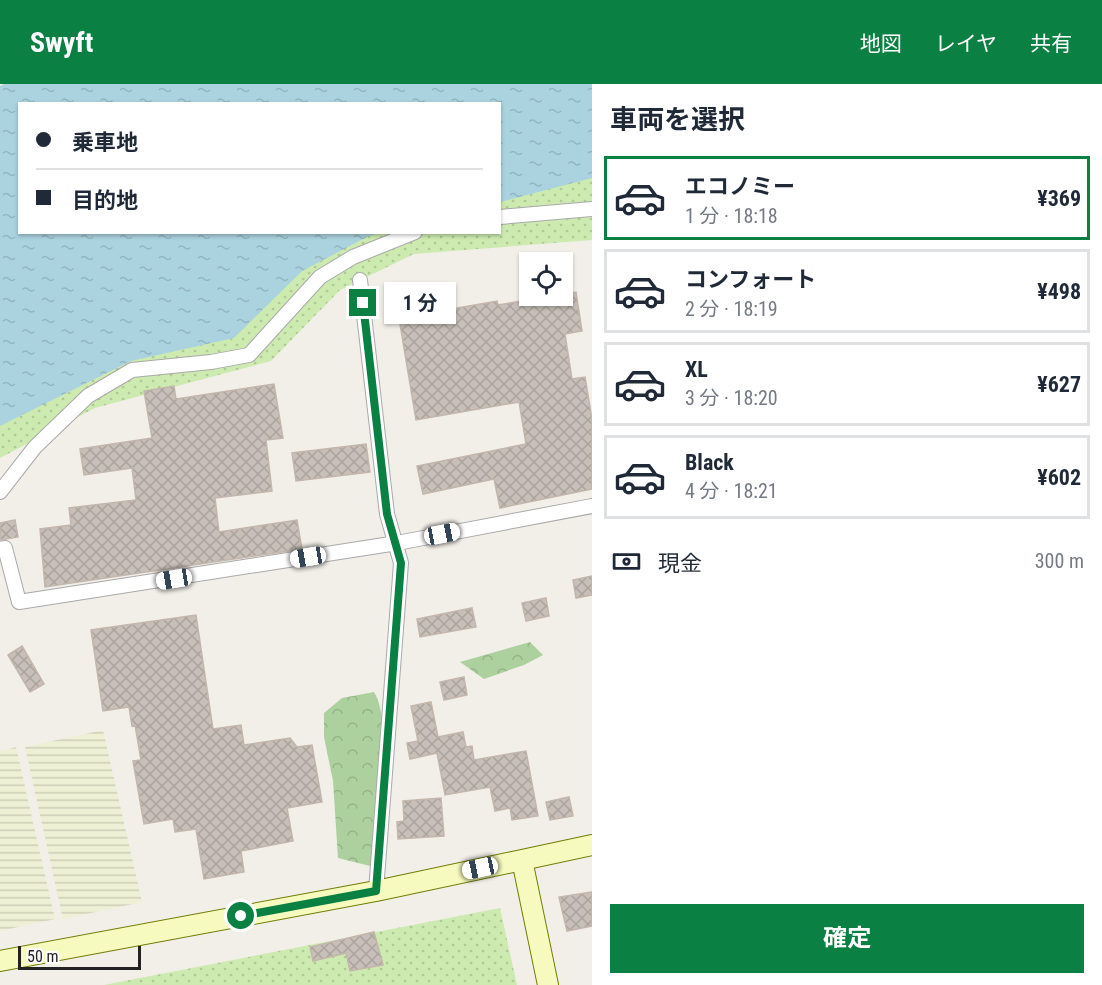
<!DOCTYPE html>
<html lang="ja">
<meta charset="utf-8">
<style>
:root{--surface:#fff;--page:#f2f2f3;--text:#1f2937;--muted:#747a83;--line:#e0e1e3;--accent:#0b8043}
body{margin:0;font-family:"Roboto Condensed","Noto Sans JP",sans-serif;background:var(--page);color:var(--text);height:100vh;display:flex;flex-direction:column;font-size:22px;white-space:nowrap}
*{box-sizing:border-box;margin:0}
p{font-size:20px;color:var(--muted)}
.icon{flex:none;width:33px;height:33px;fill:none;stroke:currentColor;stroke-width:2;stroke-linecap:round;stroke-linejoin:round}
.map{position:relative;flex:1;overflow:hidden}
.details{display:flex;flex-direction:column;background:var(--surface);width:510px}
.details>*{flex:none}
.hud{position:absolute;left:18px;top:18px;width:483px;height:132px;border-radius:0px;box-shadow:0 2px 4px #0004;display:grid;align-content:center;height:132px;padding:0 18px;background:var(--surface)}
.tools{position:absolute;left:519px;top:168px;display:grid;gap:12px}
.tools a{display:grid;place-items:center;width:54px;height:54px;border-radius:0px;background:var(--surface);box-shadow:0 2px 4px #0004;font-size:30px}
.scale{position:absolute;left:18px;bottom:15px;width:123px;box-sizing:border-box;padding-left:6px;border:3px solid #222;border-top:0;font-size:16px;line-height:21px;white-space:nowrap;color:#222;-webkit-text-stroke:4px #fff;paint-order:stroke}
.end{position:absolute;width:27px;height:27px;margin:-14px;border:8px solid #0b8043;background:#fff;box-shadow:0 0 0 3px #fff}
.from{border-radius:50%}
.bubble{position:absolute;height:42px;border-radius:0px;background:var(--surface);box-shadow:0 2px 4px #0004;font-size:20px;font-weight:700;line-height:42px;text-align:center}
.car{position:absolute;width:18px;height:36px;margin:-18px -9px;border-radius:8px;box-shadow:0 0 4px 2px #0007;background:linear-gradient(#fff 24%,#345 0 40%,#fff 0 76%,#345 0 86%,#fff 0)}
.hud b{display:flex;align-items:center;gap:21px;height:57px;font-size:22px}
.hud b+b{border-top:2px solid var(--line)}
.hud i{width:15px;height:15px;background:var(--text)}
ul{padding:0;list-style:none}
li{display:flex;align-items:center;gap:18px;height:84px;margin:0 12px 9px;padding:0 6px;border:3px solid var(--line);border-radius:0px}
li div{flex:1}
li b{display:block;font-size:22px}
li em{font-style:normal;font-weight:700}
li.selected{border-color:var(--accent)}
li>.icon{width:54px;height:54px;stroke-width:1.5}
h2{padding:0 18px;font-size:27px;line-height:72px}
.pay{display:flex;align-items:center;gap:15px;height:66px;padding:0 18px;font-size:22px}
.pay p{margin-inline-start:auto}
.primary-button{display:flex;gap:12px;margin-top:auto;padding:12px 18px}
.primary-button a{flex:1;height:69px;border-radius:0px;background:var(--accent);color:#fff;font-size:24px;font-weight:700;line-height:69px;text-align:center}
header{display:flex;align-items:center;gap:36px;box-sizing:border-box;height:84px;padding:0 30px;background:var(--accent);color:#fff}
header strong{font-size:28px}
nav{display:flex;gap:33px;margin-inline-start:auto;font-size:21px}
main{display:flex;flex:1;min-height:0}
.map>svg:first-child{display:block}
.farmland{fill:url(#farmland-rules)}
.grass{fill:url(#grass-dots)}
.forest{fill:url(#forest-crowns)}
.water{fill:url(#water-ripples)}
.building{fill:url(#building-cross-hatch);stroke:#c4b6ab;stroke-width:1.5}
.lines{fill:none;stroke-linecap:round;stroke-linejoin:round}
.street-casing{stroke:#a9a9a9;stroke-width:16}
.secondary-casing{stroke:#707d05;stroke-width:22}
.street{stroke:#fff;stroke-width:14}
.secondary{stroke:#f7fabf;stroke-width:20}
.route{stroke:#0b8043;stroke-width:8}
</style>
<header>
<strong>Swyft</strong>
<nav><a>地図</a><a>レイヤ</a><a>共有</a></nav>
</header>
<main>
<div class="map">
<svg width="592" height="901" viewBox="0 0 592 901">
<defs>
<pattern id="farmland-rules" width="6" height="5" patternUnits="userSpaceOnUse" patternTransform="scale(1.5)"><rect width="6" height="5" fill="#eef0d5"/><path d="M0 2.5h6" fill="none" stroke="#ccceb7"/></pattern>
<pattern id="grass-dots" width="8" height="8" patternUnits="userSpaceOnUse" patternTransform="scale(1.5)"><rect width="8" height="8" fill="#cdebb0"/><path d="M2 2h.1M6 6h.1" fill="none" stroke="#b0c997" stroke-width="1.8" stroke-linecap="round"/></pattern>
<pattern id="forest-crowns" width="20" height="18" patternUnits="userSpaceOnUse" patternTransform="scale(1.5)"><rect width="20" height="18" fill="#add19e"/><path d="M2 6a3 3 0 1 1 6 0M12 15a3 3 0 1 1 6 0" fill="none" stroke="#95b388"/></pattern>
<pattern id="water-ripples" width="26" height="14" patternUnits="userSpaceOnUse" patternTransform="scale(1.5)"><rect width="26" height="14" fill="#aad3df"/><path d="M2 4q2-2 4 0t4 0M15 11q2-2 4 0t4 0" fill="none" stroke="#92b5bf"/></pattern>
<pattern id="building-cross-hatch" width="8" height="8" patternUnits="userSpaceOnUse" patternTransform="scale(1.5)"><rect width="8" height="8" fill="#c7bfb8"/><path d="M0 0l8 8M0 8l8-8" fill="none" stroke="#aba49e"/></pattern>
</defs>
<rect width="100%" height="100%" fill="#f2efe9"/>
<path class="farmland" d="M 103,646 L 142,818 L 63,835 L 25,663 Z
M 16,663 L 55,835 L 0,847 L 0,667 Z"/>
<path class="grass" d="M 592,87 L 592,156 L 414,170 L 340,206 L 271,277 L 95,324 L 0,374 L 0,328 L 314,170 L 376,149 L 500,148 L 500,109 Z
M 500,824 L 517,901 L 104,901 Z"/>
<path class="forest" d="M 530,558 L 543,571 L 524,581 L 484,595 L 460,578 Z
M 374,608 C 393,637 380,745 378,784 L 338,774 L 333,697 L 324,653 L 324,629 L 342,614 Z"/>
<path class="water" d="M 4,0 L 592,0 L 592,94 L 500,118 L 500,20 L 20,20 L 20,148 L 382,149 L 369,152 L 302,187 L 234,254 L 131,277 L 0,342 L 0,2 Z"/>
<path class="building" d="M 576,208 L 582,247 L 565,250 L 572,295 L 585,293 L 592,335 L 592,405 L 500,424 L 494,395 L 423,410 L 417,382 L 526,360 L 519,318 L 416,336 L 399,234 L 497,217 L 498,221 Z
M 274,300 L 283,354 L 266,356 L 272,407 L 215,414 L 219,448 L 297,436 L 302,465 L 45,503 L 40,445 L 71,441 L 69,424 L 136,416 L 132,384 L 84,391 L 80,365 L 152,354 L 144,307 L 174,302 L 176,315 Z
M 366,360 L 370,388 L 296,397 L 292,369 Z
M 15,436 L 18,453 L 0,456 L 0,439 Z
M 592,492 L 592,511 L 576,514 L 573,496 Z
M 546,514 L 549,532 L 526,537 L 522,519 Z
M 472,524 L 476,543 L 420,553 L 417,535 Z
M 196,531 L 213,645 L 241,641 L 244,661 L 290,654 L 297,663 L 312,661 L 322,718 L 287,724 L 293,757 L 241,767 L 244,788 L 204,795 L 196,745 L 175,748 L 173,735 L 144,740 L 133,677 L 141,676 L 135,641 L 132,642 L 129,623 L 103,627 L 91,546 Z
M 22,562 L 44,600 L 30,608 L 8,571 Z
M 464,593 L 467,611 L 444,616 L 440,598 Z
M 431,618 L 438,653 L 463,648 L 466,663 L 472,662 L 474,676 L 526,667 L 538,732 L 512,736 L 510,724 L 495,727 L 490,703 L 445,711 L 437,669 L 410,675 L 407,659 L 418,657 L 411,622 Z
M 569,713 L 573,732 L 550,736 L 546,718 Z
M 441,714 L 444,752 L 398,755 L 397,738 L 404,737 L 403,717 Z
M 592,808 L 592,842 L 567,847 L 559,813 Z
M 374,848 L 383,881 L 350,887 L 346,869 L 313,877 L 310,863 Z"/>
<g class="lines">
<g class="street-casing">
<path id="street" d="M 500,133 L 592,125
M 360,196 L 387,430 L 401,479 L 376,807
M 0,408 L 35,363 L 88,312 L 132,286 L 211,278 L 249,271 L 320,193 L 353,173 L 415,148
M 0,465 L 5,464 L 19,518 L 397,459 L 592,422"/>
</g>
<g class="secondary-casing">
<path id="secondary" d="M 522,776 L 592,761
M 0,877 L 376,807 L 522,776 L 548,901"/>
</g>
<use href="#street" class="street"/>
<use href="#secondary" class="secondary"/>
</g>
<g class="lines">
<path class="route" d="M 241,832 L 376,807 L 401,479 L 387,430 L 363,219"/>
</g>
</svg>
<div class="tools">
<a><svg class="icon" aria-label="locate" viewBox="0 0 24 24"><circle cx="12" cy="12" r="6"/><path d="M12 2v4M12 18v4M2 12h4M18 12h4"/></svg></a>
</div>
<div class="scale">50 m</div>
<i class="end from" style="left:241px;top:832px"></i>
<i class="end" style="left:363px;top:219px"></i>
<div class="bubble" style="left:384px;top:198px;width:72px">1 分</div>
<i class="car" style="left:442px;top:450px;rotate:79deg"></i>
<i class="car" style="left:308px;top:473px;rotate:261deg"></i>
<i class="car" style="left:174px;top:495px;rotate:261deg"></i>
<i class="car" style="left:480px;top:784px;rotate:258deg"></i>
<div class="hud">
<b><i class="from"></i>乗車地</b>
<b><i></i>目的地</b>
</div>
</div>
<section class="details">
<h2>車両を選択</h2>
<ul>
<li class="selected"><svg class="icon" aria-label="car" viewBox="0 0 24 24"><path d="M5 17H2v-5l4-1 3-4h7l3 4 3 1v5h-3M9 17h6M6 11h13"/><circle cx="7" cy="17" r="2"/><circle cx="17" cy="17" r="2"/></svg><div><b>エコノミー</b><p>1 分 · 18:18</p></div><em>¥369</em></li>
<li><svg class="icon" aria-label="car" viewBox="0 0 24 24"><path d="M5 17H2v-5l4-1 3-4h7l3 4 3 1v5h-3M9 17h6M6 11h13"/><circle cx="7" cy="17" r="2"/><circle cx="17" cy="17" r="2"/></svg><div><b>コンフォート</b><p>2 分 · 18:19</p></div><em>¥498</em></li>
<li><svg class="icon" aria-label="car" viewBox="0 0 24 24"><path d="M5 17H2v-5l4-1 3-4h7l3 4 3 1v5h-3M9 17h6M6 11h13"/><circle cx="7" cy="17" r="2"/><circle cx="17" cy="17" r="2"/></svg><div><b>XL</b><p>3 分 · 18:20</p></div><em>¥627</em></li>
<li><svg class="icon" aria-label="car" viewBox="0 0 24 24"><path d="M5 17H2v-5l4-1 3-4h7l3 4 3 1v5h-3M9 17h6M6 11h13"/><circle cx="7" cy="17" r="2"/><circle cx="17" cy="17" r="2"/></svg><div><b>Black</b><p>4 分 · 18:21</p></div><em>¥602</em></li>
</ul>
<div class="pay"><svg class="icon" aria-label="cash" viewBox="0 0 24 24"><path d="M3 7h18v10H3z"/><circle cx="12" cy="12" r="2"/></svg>現金<p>300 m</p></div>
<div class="primary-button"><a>確定</a></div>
</section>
</main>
